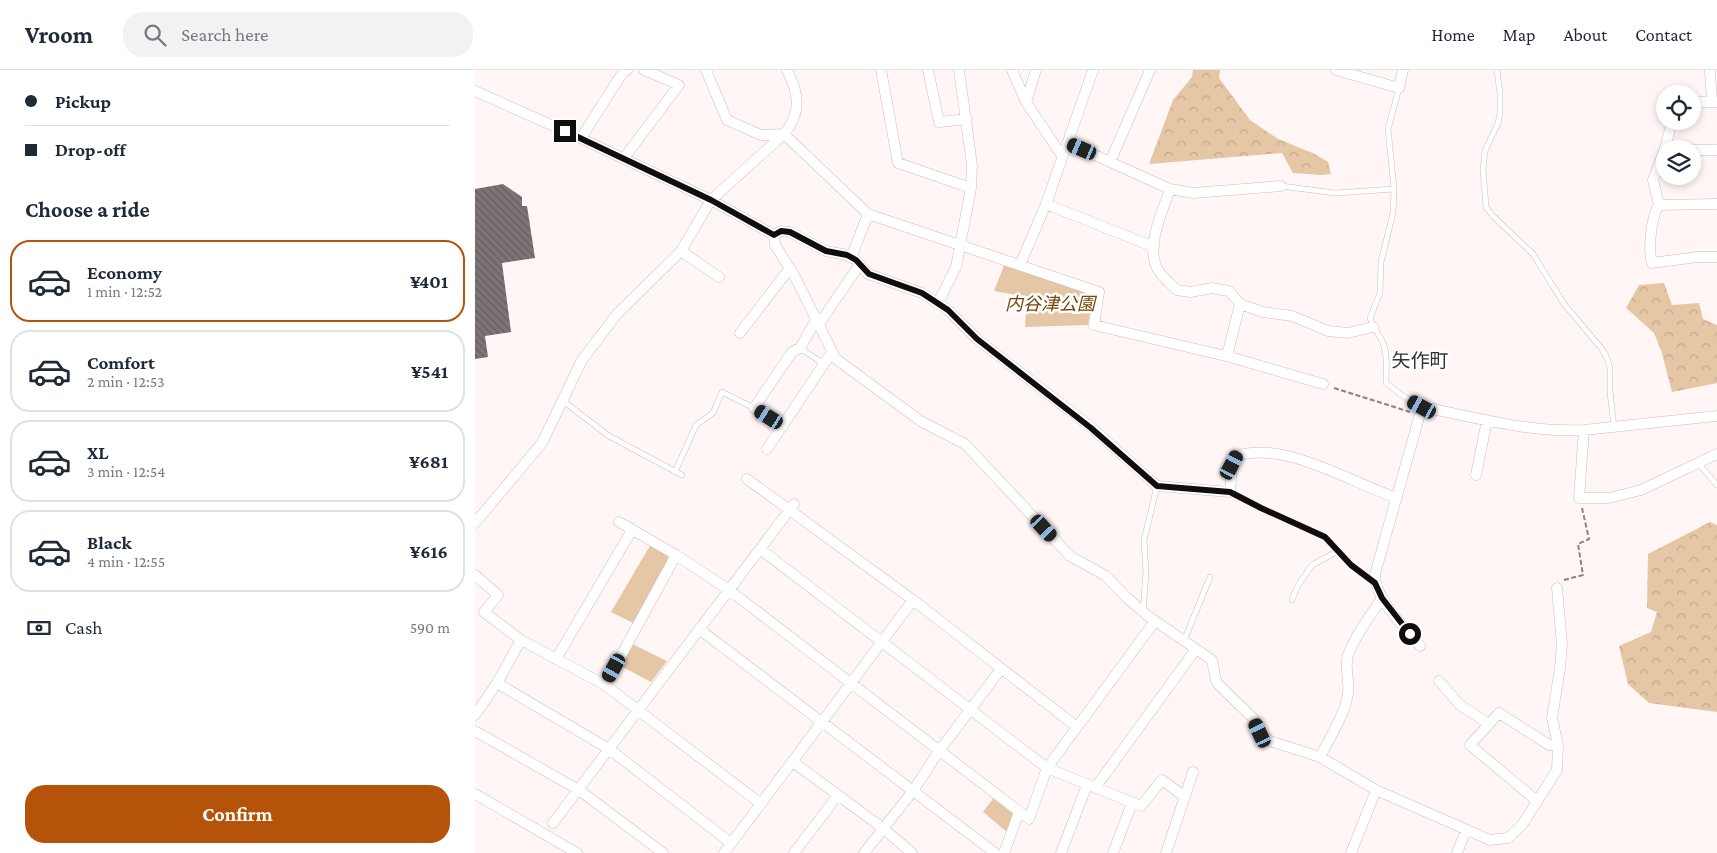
<!DOCTYPE html>
<meta charset="utf-8">
<style>
:root{--surface:#fff;--page:#f2f2f3;--text:#1f2937;--muted:#747a83;--line:#e0e1e3;--accent:#b45309}
body{margin:0;font-family:"Crimson Pro","Noto Sans JP",serif;background:var(--page);color:var(--text);height:100vh;display:flex;flex-direction:column;font-size:19px;white-space:nowrap}
*{box-sizing:border-box;margin:0}
p{font-size:16px;color:var(--muted)}
.icon{flex:none;width:28px;height:28px;fill:none;stroke:currentColor;stroke-width:2;stroke-linecap:round;stroke-linejoin:round}
.map{position:relative;flex:1;overflow:hidden}
.side{display:flex;flex-direction:column;background:var(--surface);width:475px}
.side>*{flex:none}
.hud{display:grid;align-content:center;height:110px;padding:0 25px;background:var(--surface)}
.buttons{position:absolute;left:1181px;top:15px;display:grid;gap:10px}
.buttons a{display:grid;place-items:center;width:45px;height:45px;border-radius:50%;background:var(--surface);box-shadow:0 2px 8px #0003;font-size:25px}
.end{position:absolute;width:22px;height:22px;margin:-11px;border:6px solid #110d0d;background:#fff;box-shadow:0 0 0 2px #fff}
.from{border-radius:50%}
.car{position:absolute;width:15px;height:30px;margin:-15px -8px;border-radius:6px;box-shadow:0 0 4px 1px #0007;background:linear-gradient(#222 24%,#8ab4d8 0 40%,#222 0 76%,#8ab4d8 0 86%,#222 0)}
.hud b{display:flex;align-items:center;gap:18px;height:48px;font-size:19px}
.hud b+b{border-top:1px solid var(--line)}
.hud i{width:12px;height:12px;background:var(--text)}
ul{padding:0;list-style:none}
li{display:flex;align-items:center;gap:15px;height:82px;margin:0 10px 8px;padding:0 15px;border:2px solid var(--line);border-radius:20px}
li div{flex:1}
li b{display:block;font-size:19px}
li em{font-style:normal;font-weight:700}
li.selected{border-color:var(--accent)}
li>.icon{width:45px;height:45px;stroke-width:1.5}
h2{padding:0 25px;font-size:22px;line-height:60px}
.pay{display:flex;align-items:center;gap:12px;height:55px;padding:0 25px;font-size:19px}
.pay p{margin-inline-start:auto}
.cta{display:flex;gap:10px;margin-top:auto;padding:10px 25px}
.cta a{flex:1;height:58px;border-radius:20px;background:var(--accent);color:#fff;font-size:20px;font-weight:700;line-height:58px;text-align:center}
header{display:flex;align-items:center;gap:30px;box-sizing:border-box;height:70px;padding:0 25px;background:var(--surface);border-bottom:1px solid var(--line)}
header strong{font-size:24px}
nav{display:flex;gap:28px;margin-inline-start:auto;font-size:18px}
.search{width:350px;height:45px;background:var(--page);display:flex;align-items:center;gap:12px;box-sizing:border-box;padding:0 18px;border-radius:20px;color:var(--muted);font-size:19px}
main{display:flex;flex:1;min-height:0}
.map>svg:first-child{display:block}
.forest{fill:url(#forest-crowns)}
.green{fill:#e5c6a5}
.building{fill:url(#building-back-hatch)}
.lines{fill:none;stroke-linecap:round;stroke-linejoin:round}
.service-casing{stroke:#cabfbf;stroke-width:6}
.minor-casing{stroke:#cabfbf;stroke-width:11}
.path{stroke:#8a8483;stroke-width:2;stroke-dasharray:5 2.5;stroke-linecap:butt}
.service{stroke:#fff;stroke-width:5}
.minor{stroke:#fff;stroke-width:10}
.route{stroke:#110d0d;stroke-width:6}
.labels{text-anchor:middle;stroke-width:5;stroke-linejoin:round;paint-order:stroke}
.park-label{font-size:18px;font-style:italic;fill:#734706;stroke:#fff}
.neighbourhood-label{font-size:19px;fill:#372f2e;stroke:#fff}
</style>
<header>
<strong>Vroom</strong>
<div class="search"><svg class="icon" aria-label="search" viewBox="0 0 24 24"><circle cx="10" cy="10" r="6"/><path d="M15 15l6 6"/></svg>Search here</div>
<nav><a>Home</a><a>Map</a><a>About</a><a>Contact</a></nav>
</header>
<main>
<section class="side">
<div class="hud">
<b><i class="from"></i>Pickup</b>
<b><i></i>Drop-off</b>
</div>
<h2>Choose a ride</h2>
<ul>
<li class="selected"><svg class="icon" aria-label="car" viewBox="0 0 24 24"><path d="M5 17H2v-5l4-1 3-4h7l3 4 3 1v5h-3M9 17h6M6 11h13"/><circle cx="7" cy="17" r="2"/><circle cx="17" cy="17" r="2"/></svg><div><b>Economy</b><p>1 min · 12:52</p></div><em>¥401</em></li>
<li><svg class="icon" aria-label="car" viewBox="0 0 24 24"><path d="M5 17H2v-5l4-1 3-4h7l3 4 3 1v5h-3M9 17h6M6 11h13"/><circle cx="7" cy="17" r="2"/><circle cx="17" cy="17" r="2"/></svg><div><b>Comfort</b><p>2 min · 12:53</p></div><em>¥541</em></li>
<li><svg class="icon" aria-label="car" viewBox="0 0 24 24"><path d="M5 17H2v-5l4-1 3-4h7l3 4 3 1v5h-3M9 17h6M6 11h13"/><circle cx="7" cy="17" r="2"/><circle cx="17" cy="17" r="2"/></svg><div><b>XL</b><p>3 min · 12:54</p></div><em>¥681</em></li>
<li><svg class="icon" aria-label="car" viewBox="0 0 24 24"><path d="M5 17H2v-5l4-1 3-4h7l3 4 3 1v5h-3M9 17h6M6 11h13"/><circle cx="7" cy="17" r="2"/><circle cx="17" cy="17" r="2"/></svg><div><b>Black</b><p>4 min · 12:55</p></div><em>¥616</em></li>
</ul>
<div class="pay"><svg class="icon" aria-label="cash" viewBox="0 0 24 24"><path d="M3 7h18v10H3z"/><circle cx="12" cy="12" r="2"/></svg>Cash<p>590 m</p></div>
<div class="cta"><a>Confirm</a></div>
</section>
<div class="map">
<svg width="1242" height="783" viewBox="0 0 1242 783">
<defs>
<pattern id="forest-crowns" width="20" height="18" patternUnits="userSpaceOnUse" patternTransform="scale(1.25)"><rect width="20" height="18" fill="#e5c6a5"/><path d="M2 6a3 3 0 1 1 6 0M12 15a3 3 0 1 1 6 0" fill="none" stroke="#c3a98d"/></pattern>
<pattern id="building-back-hatch" width="6" height="6" patternUnits="userSpaceOnUse" patternTransform="scale(1.25)"><rect width="6" height="6" fill="#7d7476"/><path d="M-1 5l2 2M0 0l6 6M5-1l2 2" fill="none" stroke="#655e5f"/></pattern>
</defs>
<rect width="100%" height="100%" fill="#fff6f5"/>
<path class="forest" d="M 718,0 L 745,0 L 744,8 L 775,50 L 803,69 L 840,84 L 853,92 L 856,104 L 847,105 L 818,103 L 807,83 L 674,94 L 698,30 L 717,7 Z
M 1189,213 L 1197,235 L 1224,233 L 1228,249 L 1242,255 L 1242,313 L 1197,322 L 1186,280 L 1179,263 L 1151,238 L 1164,215 Z
M 1235,452 L 1242,455 L 1242,642 L 1174,633 L 1153,614 L 1144,576 L 1176,562 L 1182,542 L 1172,538 L 1173,484 Z"/>
<path class="green" d="M 530,193 L 614,223 L 617,229 L 613,255 L 550,257 L 552,227 L 519,221 Z
M 176,474 L 194,484 L 195,492 L 160,554 L 136,542 Z
M 157,574 L 192,591 L 176,612 L 146,596 Z
M 520,726 L 536,738 L 539,746 L 532,762 L 508,742 Z"/>
<path class="building" d="M 28,114 L 47,127 L 47,136 L 52,136 L 60,188 L 27,193 L 36,262 L 10,266 L 13,287 L 0,289 L 0,119 Z"/>
<g class="lines">
<g class="service-casing">
<path id="service" d="M 1022,0 L 1025,24 L 1025,43 L 1023,53 L 1010,81 L 1008,99 L 1011,137 L 1018,146 L 1058,184 L 1089,234 L 1127,279 L 1132,288 L 1135,298 L 1135,322 L 1139,357
M 924,18 L 913,59 L 919,119 L 918,143 L 906,192 L 905,223 L 895,248 C 898,257 904,264 908,273 C 913,285 911,300 911,313 L 925,324 L 947,337
M 806,116 L 860,123 L 919,119
M 325,278 L 349,294
M 88,331 L 134,366 L 207,405
M 1223,393 L 1242,415
M 200,402 L 221,355 L 238,343 L 247,322 L 279,338
M 755,422 L 786,438 L 850,467 L 876,495 L 899,513
M 817,530 L 822,517 L 837,495 L 863,481
M 668,541 L 671,503 L 669,470 L 682,416
M 709,571 L 735,507"/>
</g>
<g class="minor-casing">
<path id="minor" d="M 231,0 L 252,50 L 286,65 L 309,64 C 327,42 324,24 312,0
M 406,0 L 423,93 L 496,118
M 453,0 L 464,52 L 492,49
M 537,0 L 551,32 L 587,86
M 861,0 L 924,18 L 928,0
M 1235,0 L 1237,32
M 0,21 L 101,66 L 236,130 L 299,165 L 300,175 L 319,205 L 361,289 L 447,352 L 490,374 L 595,486 L 631,506 L 651,527 L 673,546 L 737,590 L 741,611 L 745,616 L 778,648 L 785,663 L 795,671 L 845,687 L 901,720 L 1015,770 L 1033,768 L 1047,755 L 1082,700 L 1083,675 L 1077,648 L 1085,598 L 1087,575 L 1082,518
M 551,32 L 561,0
M 1218,32 L 1242,32
M 106,68 L 148,2 L 152,0
M 593,73 L 695,119
M 1190,79 L 1197,51
M 1218,80 L 1242,80
M 149,88 L 204,15 L 169,0
M 635,92 L 675,0
M 806,116 L 718,123 L 695,119 C 688,141 672,172 681,196 C 684,205 695,213 702,220 L 715,222 L 737,218 L 754,221 L 765,234 L 788,242 L 817,246 L 853,261 L 873,263 L 898,257
M 571,134 L 679,177
M 1242,134 L 1184,135 C 1176,147 1173,178 1177,193 L 1222,187 L 1242,187
M 1184,135 L 1178,110 L 1190,79
M 299,165 L 306,161 L 315,162 L 351,181 L 372,185 L 381,190 L 393,204 L 447,223 L 473,240 L 502,269 L 616,357 L 682,416 L 755,422 L 757,395 L 762,386 C 809,370 877,413 922,428
M 206,181 L 244,207
M 376,188 L 393,144
M 545,195 L 571,134 L 618,0
M 463,233 L 481,197 L 496,118 L 497,95 L 484,0
M 344,254 L 385,194
M 265,263 L 315,198
M 752,286 L 765,234
M 308,356 L 279,338 L 317,282 L 325,278 L 342,248
M 1109,360 L 1104,428 L 1134,428 L 1166,420 L 1242,384
M 292,379 L 357,282
M 1001,405 L 1012,350
M 272,409 L 438,530 L 602,657
M 144,452 L 201,485 L 254,520 L 554,749 L 572,698 L 680,551
M 0,453 L 67,373 L 107,290 L 142,244 L 206,181 L 236,130 L 309,64 L 393,144 L 624,222 L 619,255 L 755,287 L 848,314
M 285,479 L 572,698 L 666,736 L 687,710 L 710,727
M 0,505 L 23,525 L 9,542 L 46,570 L 130,615 L 286,734
M 224,559 L 520,783
M 945,576 C 930,558 899,528 900,504 L 947,337 C 1000,347 1054,363 1109,360 L 1242,346
M 81,589 L 157,460
M 964,611 L 985,635 L 1014,654
M 22,613 L 134,679 L 256,773
M 130,615 L 201,485
M 0,645 L 22,613 L 46,570
M 0,661 L 104,720 L 188,783
M 845,687 C 854,669 871,643 873,623 C 875,611 869,597 873,585 C 881,564 895,546 907,528
M 318,692 L 409,759 L 437,783
M 620,718 L 721,579
M 0,724 L 102,783
M 1062,731 L 995,675 L 1024,643 L 1074,675 L 1083,675
M 78,753 L 319,434
M 249,783 L 438,530
M 319,783 L 363,725
M 389,783 L 438,721 L 464,681 L 526,599
M 529,783 L 544,742
M 586,783 L 612,715
M 638,783 L 657,733
M 691,783 L 718,702
M 876,783 L 901,720
M 982,783 L 991,760"/>
</g>
<path class="path" d="M 859,318 L 935,342
M 1089,510 L 1108,505 L 1103,474 L 1114,469 L 1107,438"/>
<use href="#service" class="service"/>
<use href="#minor" class="minor"/>
</g>
<g class="lines">
<path class="route" d="M 90,61 L 236,130 L 299,165 L 306,161 L 315,162 L 351,181 L 372,185 L 381,190 L 394,204 L 447,223 L 473,240 L 502,269 L 616,358 L 682,416 L 755,422 L 786,438 L 850,467 L 876,495 L 900,513 L 907,528 L 935,564"/>
</g>
<g class="labels">
<g class="park-label">
<text x="575" y="240">内谷津公園</text>
</g>
<g class="neighbourhood-label">
<text x="945" y="297">矢作町</text>
</g>
</g>
</svg>
<div class="buttons">
<a><svg class="icon" aria-label="locate" viewBox="0 0 24 24"><circle cx="12" cy="12" r="6"/><path d="M12 2v4M12 18v4M2 12h4M18 12h4"/></svg></a>
<a><svg class="icon" aria-label="layers" viewBox="0 0 24 24"><path d="M12 4l9 5-9 5-9-5zM3 14l9 5 9-5"/></svg></a>
</div>
<i class="end from" style="left:935px;top:564px"></i>
<i class="end" style="left:90px;top:61px"></i>
<i class="car" style="left:607px;top:79px;rotate:293deg"></i>
<i class="car" style="left:947px;top:337px;rotate:299deg"></i>
<i class="car" style="left:294px;top:347px;rotate:302deg"></i>
<i class="car" style="left:757px;top:395px;rotate:28deg"></i>
<i class="car" style="left:569px;top:458px;rotate:137deg"></i>
<i class="car" style="left:139px;top:598px;rotate:209deg"></i>
<i class="car" style="left:785px;top:663px;rotate:335deg"></i>
</div>
</main>
